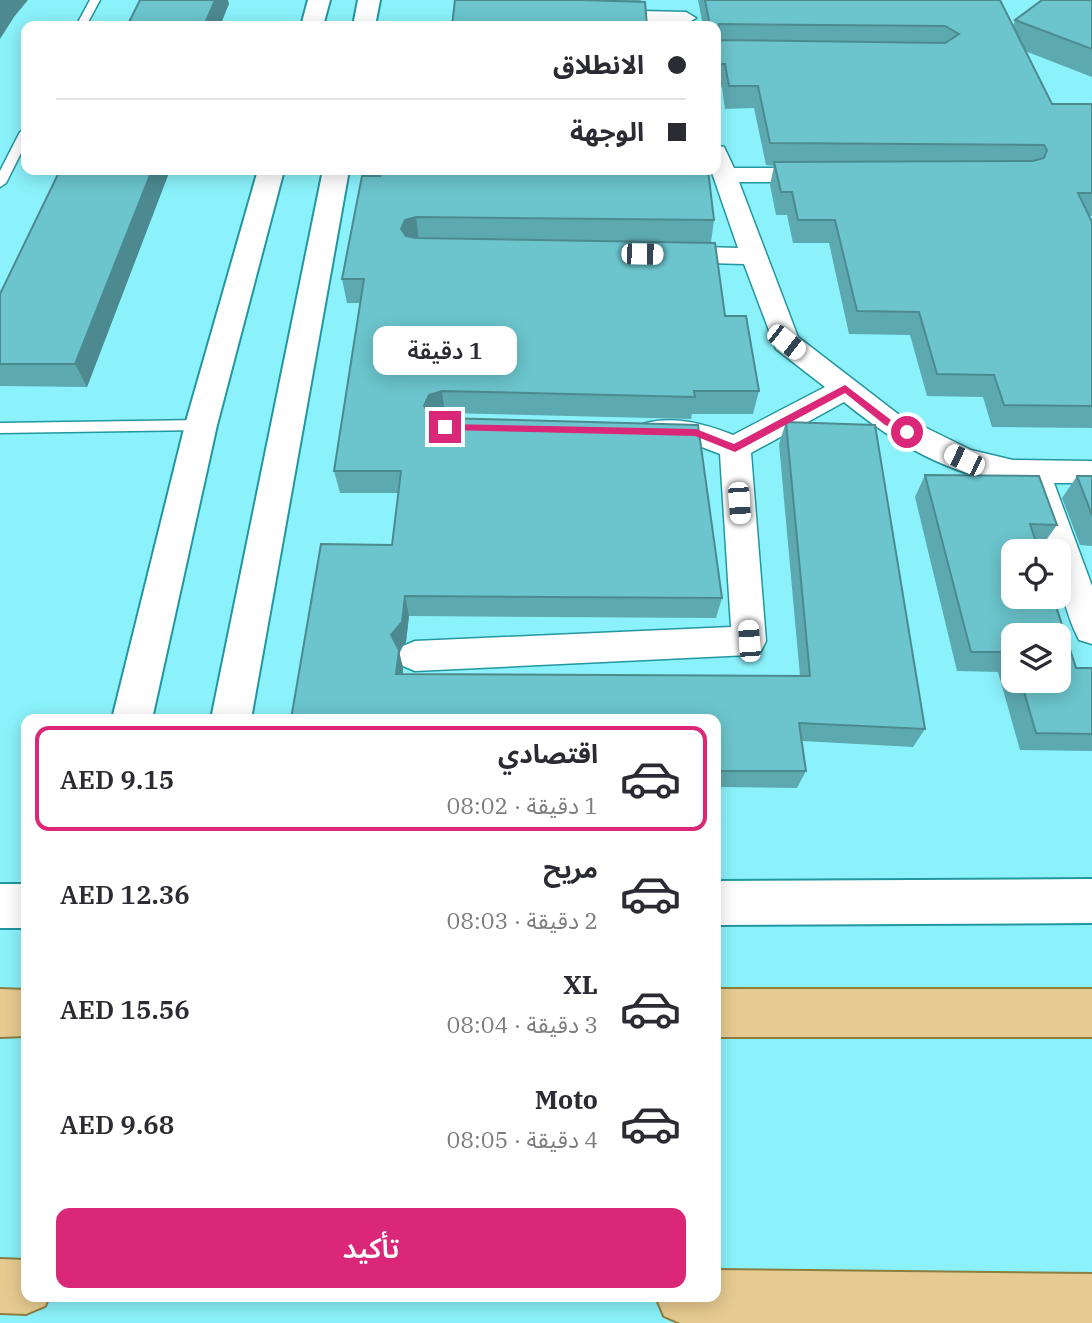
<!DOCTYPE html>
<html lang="ar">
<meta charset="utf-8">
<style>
:root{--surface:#fff;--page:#f7f7f7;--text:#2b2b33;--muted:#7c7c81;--line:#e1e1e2;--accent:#db2777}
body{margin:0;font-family:"IBM Plex Serif","Noto Sans Arabic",serif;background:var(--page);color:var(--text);direction:rtl;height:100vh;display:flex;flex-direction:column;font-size:26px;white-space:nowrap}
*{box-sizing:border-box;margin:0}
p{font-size:23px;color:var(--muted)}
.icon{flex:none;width:38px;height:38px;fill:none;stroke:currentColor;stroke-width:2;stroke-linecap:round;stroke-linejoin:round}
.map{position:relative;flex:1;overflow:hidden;direction:ltr}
.sheet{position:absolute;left:21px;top:714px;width:700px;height:588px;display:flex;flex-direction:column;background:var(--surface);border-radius:14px;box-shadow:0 4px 18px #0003;direction:rtl}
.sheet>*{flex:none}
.top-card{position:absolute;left:21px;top:21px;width:700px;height:154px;border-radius:14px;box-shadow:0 4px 18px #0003;direction:rtl;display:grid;align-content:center;height:154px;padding:0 35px;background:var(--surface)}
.controls{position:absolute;left:1001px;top:539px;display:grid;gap:14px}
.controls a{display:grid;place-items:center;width:70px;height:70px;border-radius:14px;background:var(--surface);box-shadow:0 4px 18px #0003;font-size:35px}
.end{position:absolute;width:32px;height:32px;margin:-16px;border:9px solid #db2777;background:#fff;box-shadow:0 0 0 4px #fff}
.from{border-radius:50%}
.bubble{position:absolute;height:49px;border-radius:14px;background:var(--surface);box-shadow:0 4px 18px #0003;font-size:23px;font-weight:600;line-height:49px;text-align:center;direction:rtl}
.car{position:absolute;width:21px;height:42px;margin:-21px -10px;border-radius:9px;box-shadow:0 0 5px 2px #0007;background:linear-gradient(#fff 24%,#345 0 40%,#fff 0 76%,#345 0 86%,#fff 0)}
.top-card b{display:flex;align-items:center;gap:24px;height:66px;font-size:26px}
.top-card b+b{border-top:2px solid var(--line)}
.top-card i{width:18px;height:18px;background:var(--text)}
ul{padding:12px 0 0;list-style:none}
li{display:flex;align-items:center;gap:21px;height:105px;margin:0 14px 10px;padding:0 21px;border:4px solid transparent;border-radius:14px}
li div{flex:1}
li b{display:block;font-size:26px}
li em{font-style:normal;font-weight:600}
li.selected{border-color:var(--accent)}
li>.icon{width:63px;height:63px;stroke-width:1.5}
.button{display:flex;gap:14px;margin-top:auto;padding:14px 35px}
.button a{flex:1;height:80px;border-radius:14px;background:var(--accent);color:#fff;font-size:28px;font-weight:600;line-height:80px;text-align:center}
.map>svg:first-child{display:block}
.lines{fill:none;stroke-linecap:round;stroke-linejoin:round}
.service-casing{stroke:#23969f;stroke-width:3}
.minor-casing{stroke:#23969f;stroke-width:3}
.tertiary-casing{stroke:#23969f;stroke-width:4}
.primary-casing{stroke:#8b7e40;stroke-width:4}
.service{fill:#fff;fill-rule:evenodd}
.minor{fill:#fff;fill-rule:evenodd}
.tertiary{fill:#fff;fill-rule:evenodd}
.primary{fill:#e6ca90;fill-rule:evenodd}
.wall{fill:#5da9b0;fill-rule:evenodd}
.shaded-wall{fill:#4c8a90}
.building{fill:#6cc5cd;stroke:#4c8a90;stroke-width:2;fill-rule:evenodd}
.route{fill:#db2777}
</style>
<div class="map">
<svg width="1092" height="1323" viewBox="0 0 1092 1323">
<rect width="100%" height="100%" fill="#8bf2fb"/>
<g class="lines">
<g class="service-casing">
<path id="service" d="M 90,0 L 100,0 L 86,26 L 76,26 Z
M 26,129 L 26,143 L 6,183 L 0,187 L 0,171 L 20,132 Z
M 201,420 L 208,425 L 201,430 L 0,433 L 0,423 Z"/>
</g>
<g class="minor-casing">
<path id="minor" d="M 598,10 L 686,12 L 696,18 L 686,24 L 591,20 L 588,16 Z
M 716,145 L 724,147 L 734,168 L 820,168 L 829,170 L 832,175 L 829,180 L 820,182 L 739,182 L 798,337 L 898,414 L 971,450 L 1013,460 L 1092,461 L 1092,483 L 1054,483 L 1092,586 L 1092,644 L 1079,640 C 1064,611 1059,583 1059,551 L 1047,551 L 1026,483 C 959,482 894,443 844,402 L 751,453 L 766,641 L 761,651 L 749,655 L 415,671 L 403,666 L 398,656 L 403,646 L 415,641 L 731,627 L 720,454 L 694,444 L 643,440 L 639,432 L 643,424 C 674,415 705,424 733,435 L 825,387 L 776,349 L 744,264 L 670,262 L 661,260 L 657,254 L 661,248 L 670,246 L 738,248 L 711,170 L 716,170 Z"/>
</g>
<g class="tertiary-casing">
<path id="tertiary" d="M 308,0 L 330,0 L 323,26 L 301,26 Z
M 358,0 L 380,0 L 375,26 L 353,26 Z
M 258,170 L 284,170 L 217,425 L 152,719 L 112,719 L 185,425 Z
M 323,170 L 349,170 L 251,719 L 211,719 Z
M 1092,879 L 1092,923 L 716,925 L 716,881 Z
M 0,884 L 26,884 L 26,928 L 0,928 Z"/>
</g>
<g class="primary-casing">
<path id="primary" d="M 0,989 L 26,990 L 26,1036 L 0,1037 Z
M 716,989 L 1092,989 L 1092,1037 L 716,1037 Z
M 0,1259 L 26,1260 L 26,1297 L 49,1297 L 45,1306 L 26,1314 L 0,1313 Z
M 716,1270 L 1092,1274 L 1092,1323 L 680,1323 L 664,1316 L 656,1297 L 716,1297 Z"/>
</g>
<use href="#service" class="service"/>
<use href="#minor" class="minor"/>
<use href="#tertiary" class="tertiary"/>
<use href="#primary" class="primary"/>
</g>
<path class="wall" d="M 455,0 L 641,0 L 641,2 Z
M 698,0 L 1000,0 L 1013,26 L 1015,20 L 1092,0 L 1092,77 L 1025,51 L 1052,104 L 1092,106 L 1092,216 L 1089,216 L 1092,222 L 1092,428 L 992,427 L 983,397 L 927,396 L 910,335 L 849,334 L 829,243 L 793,243 L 787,215 L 776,215 L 770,185 L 774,166 L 766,165 L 754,108 L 725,109 L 722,87 L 716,87 L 716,26 L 703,26 Z
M 60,170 L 170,170 L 87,387 L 0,386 L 0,294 Z
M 362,176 L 714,220 L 711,242 L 725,316 L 759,391 L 753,414 L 692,414 L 691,419 L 445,413 L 436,416 L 722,598 L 716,618 L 409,616 L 406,642 L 399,651 L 403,669 L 403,674 L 800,676 L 779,444 L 786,422 L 925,729 L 913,747 L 802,741 L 806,771 L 797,788 L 716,787 L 716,719 L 291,719 L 392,545 L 399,493 L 340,493 L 334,471 L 360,303 L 347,303 L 342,279 Z
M 925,475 L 1057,525 L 1042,546 L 1037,546 L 1076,668 L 1092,668 L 1092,751 L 1020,750 L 998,672 L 957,671 L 915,497 ZM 1013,635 L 1059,681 L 1013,681 Z
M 1077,476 L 1092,476 L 1092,546 L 1080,545 L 1062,498 Z"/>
<path class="shaded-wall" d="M 0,0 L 28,0 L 14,17 L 0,39 Z
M 215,0 L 228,0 L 229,4 L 220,26 L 204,26 Z
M 152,170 L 170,170 L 87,387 L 75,364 Z
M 416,217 L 419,240 L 408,244 L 401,229 L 405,220 Z
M 442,391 L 445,413 L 432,418 L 424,406 L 429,395 Z
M 405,596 L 409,616 L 406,642 L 399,651 L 403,669 L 401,693 L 396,674 L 391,635 Z"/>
<path class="building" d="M 140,0 L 215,0 L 204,26 L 127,26 Z
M 455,0 L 581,0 L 645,2 L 647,26 L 452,26 Z
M 705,0 L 1000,0 L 1052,104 L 1091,104 L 1092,106 L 1092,193 L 1078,193 L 1092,222 L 1092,406 L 1004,405 L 994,375 L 937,374 L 919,312 L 857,311 L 835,220 L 798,220 L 792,192 L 781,192 L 774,162 L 1033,161 L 1044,158 L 1047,150 L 1044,145 L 770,143 L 758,86 L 729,86 L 725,64 L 716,64 L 716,26 L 710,26 ZM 719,24 L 945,26 L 959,34 L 945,43 L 717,40 Z
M 1042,0 L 1092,0 L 1092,49 L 1015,20 Z
M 60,170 L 152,170 L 75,364 L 0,364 L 0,294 Z
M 381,170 L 708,170 L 714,220 L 416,217 L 405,220 L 401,229 L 406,236 L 416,238 L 715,243 L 725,316 L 746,316 L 759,391 L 694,391 L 695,397 L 442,391 L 429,395 L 424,406 L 430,415 L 442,418 L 698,425 L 722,598 L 405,596 L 402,622 L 391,635 L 399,650 L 396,674 L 810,676 L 786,422 L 875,425 L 925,729 L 799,723 L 806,771 L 716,771 L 716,719 L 291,719 L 321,544 L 392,545 L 401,471 L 334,471 L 364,279 L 342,279 L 362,176 L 380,176 Z
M 925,475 L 1039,476 L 1057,525 L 1030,524 L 1039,551 L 1013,551 L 1013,597 L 1053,597 L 1076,668 L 1092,668 L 1092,734 L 1036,733 L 1021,681 L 1059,681 L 1059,635 L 1013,635 L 1013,654 L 1013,652 L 971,652 Z
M 1077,476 L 1092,476 L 1092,515 Z"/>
<path class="route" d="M 845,385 L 891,420 L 910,429 L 910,434 L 885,425 L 845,393 L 735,452 L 695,436 L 445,430 L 440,427 L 445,424 L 696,429 L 734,444 Z"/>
</svg>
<div class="controls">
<a><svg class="icon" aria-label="locate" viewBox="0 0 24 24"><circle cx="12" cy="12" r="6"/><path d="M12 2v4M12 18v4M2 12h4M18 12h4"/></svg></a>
<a><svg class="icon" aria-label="layers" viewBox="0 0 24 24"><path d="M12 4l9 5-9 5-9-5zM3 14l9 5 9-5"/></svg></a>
</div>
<i class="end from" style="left:907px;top:432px"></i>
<i class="end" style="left:445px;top:427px"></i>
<div class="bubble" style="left:373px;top:326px;width:144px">1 دقيقة</div>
<i class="car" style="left:642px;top:254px;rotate:91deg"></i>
<i class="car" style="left:786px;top:342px;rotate:128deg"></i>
<i class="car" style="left:964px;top:460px;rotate:296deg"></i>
<i class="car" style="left:739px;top:503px;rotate:176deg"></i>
<i class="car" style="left:749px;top:641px;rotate:356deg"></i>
<div class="top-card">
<b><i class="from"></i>الانطلاق</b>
<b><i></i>الوجهة</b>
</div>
<section class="sheet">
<ul>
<li class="selected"><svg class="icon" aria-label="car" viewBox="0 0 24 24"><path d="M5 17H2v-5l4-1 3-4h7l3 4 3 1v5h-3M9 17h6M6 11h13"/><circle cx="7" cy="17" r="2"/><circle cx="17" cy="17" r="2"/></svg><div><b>اقتصادي</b><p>1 دقيقة · 08:02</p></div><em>AED 9.15</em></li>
<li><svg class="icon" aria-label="car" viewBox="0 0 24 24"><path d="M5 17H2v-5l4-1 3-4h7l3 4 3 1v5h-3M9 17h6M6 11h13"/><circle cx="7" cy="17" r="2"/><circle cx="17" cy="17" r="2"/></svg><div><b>مريح</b><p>2 دقيقة · 08:03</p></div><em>AED 12.36</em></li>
<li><svg class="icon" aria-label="car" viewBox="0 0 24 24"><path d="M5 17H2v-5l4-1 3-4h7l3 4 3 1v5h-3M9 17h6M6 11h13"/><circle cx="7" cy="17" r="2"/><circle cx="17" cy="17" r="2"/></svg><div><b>XL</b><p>3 دقيقة · 08:04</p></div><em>AED 15.56</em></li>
<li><svg class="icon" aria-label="car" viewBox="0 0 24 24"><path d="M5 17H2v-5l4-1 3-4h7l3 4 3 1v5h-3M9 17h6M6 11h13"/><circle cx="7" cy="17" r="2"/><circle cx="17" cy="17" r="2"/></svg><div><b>Moto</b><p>4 دقيقة · 08:05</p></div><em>AED 9.68</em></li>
</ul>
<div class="button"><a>تأكيد</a></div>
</section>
</div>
